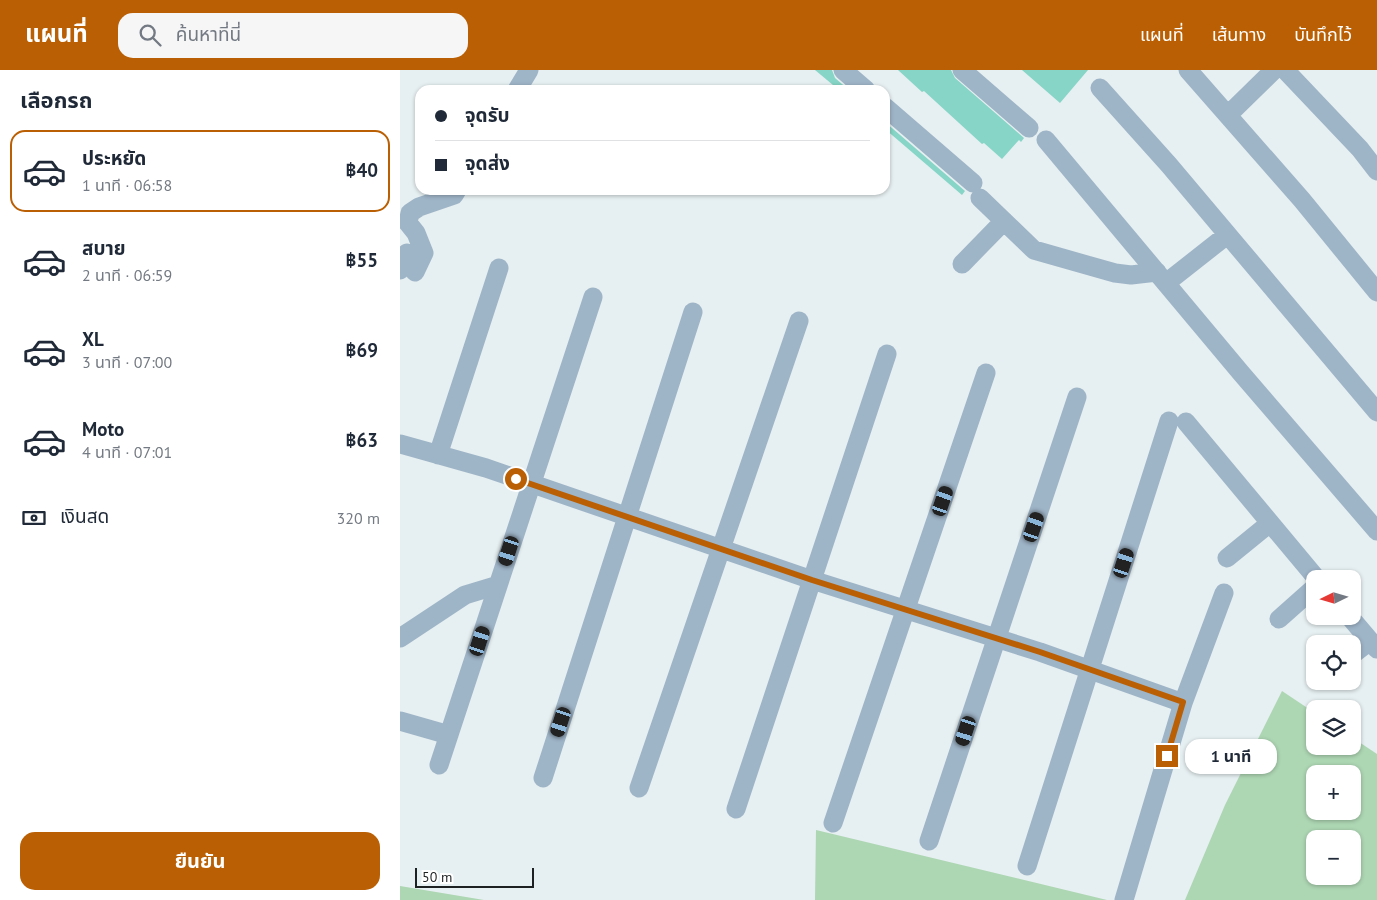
<!DOCTYPE html>
<html lang="th">
<meta charset="utf-8">
<style>
:root{--surface:#fff;--page:#f6f6f7;--text:#1f2937;--muted:#747a83;--line:#e0e1e3;--accent:#ba5f03}
body{margin:0;font-family:"PT Sans","Noto Sans Thai",sans-serif;background:var(--page);color:var(--text);height:100vh;display:flex;flex-direction:column;font-size:19px;white-space:nowrap}
*{box-sizing:border-box;margin:0}
p{font-size:16px;color:var(--muted)}
.icon{flex:none;width:28px;height:28px;fill:none;stroke:currentColor;stroke-width:2;stroke-linecap:round;stroke-linejoin:round}
.map{position:relative;flex:1;overflow:hidden}
.sheet{display:flex;flex-direction:column;background:var(--surface);width:400px}
.sheet>*{flex:none}
.top-card{position:absolute;left:15px;top:15px;width:475px;height:110px;border-radius:15px;box-shadow:0 1px 4px #0004;display:grid;align-content:center;height:110px;padding:0 20px;background:var(--surface)}
.needle{width:32px;rotate:265deg}
.tools{position:absolute;left:906px;top:500px;display:grid;gap:10px}
.tools a{display:grid;place-items:center;width:55px;height:55px;border-radius:10px;background:var(--surface);box-shadow:0 1px 4px #0004;font-size:25px}
.scale{position:absolute;left:15px;bottom:12px;width:119px;box-sizing:border-box;padding-left:5px;border:2px solid #1d2121;border-top:0;font-size:14px;line-height:18px;white-space:nowrap;color:#1d2121;-webkit-text-stroke:4px #fff;paint-order:stroke}
.end{position:absolute;width:22px;height:22px;margin:-11px;border:6px solid #ba5f03;background:#fff;box-shadow:0 0 0 2px #fff}
.from{border-radius:50%}
.bubble{position:absolute;height:35px;border-radius:15px;background:var(--surface);box-shadow:0 1px 4px #0004;font-size:16px;font-weight:700;line-height:35px;text-align:center}
.car{position:absolute;width:15px;height:30px;margin:-15px -8px;border-radius:6px;box-shadow:0 0 4px 1px #0007;background:linear-gradient(#222 24%,#8ab4d8 0 40%,#222 0 76%,#8ab4d8 0 86%,#222 0)}
.top-card b{display:flex;align-items:center;gap:18px;height:48px;font-size:19px}
.top-card b+b{border-top:1px solid var(--line)}
.top-card i{width:12px;height:12px;background:var(--text)}
ul{padding:0;list-style:none}
li{display:flex;align-items:center;gap:15px;height:82px;margin:0 10px 8px;padding:0 10px;border:2px solid transparent;border-radius:15px}
li div{flex:1}
li b{display:block;font-size:19px}
li em{font-style:normal;font-weight:700}
li.selected{border-color:var(--accent)}
li>.icon{width:45px;height:45px;stroke-width:1.5}
h2{padding:0 20px;font-size:22px;line-height:60px}
.pay{display:flex;align-items:center;gap:12px;height:55px;padding:0 20px;font-size:19px}
.pay p{margin-inline-start:auto}
.button{display:flex;gap:10px;margin-top:auto;padding:10px 20px}
.button a{flex:1;height:58px;border-radius:15px;background:var(--accent);color:#fff;font-size:20px;font-weight:700;line-height:58px;text-align:center}
header{display:flex;align-items:center;gap:30px;box-sizing:border-box;height:70px;padding:0 25px;background:var(--accent);color:#fff}
header strong{font-size:24px}
nav{display:flex;gap:28px;margin-inline-start:auto;font-size:18px}
.search{width:350px;height:45px;background:var(--page);display:flex;align-items:center;gap:12px;box-sizing:border-box;padding:0 18px;border-radius:15px;color:var(--muted);font-size:19px}
main{display:flex;flex:1;min-height:0}
.map>svg:first-child{display:block}
.green{fill:#add6b3;fill-rule:evenodd}
.building{fill:#86d5c6}
.lines{fill:none;stroke-linecap:round;stroke-linejoin:round}
.minor{stroke:#9eb4c7;stroke-width:19}
.route{stroke:#ba5f03;stroke-width:6}
</style>
<header>
<strong>แผนที่</strong>
<div class="search"><svg class="icon" aria-label="search" viewBox="0 0 24 24"><circle cx="10" cy="10" r="6"/><path d="M15 15l6 6"/></svg>ค้นหาที่นี่</div>
<nav><a>แผนที่</a><a>เส้นทาง</a><a>บันทึกไว้</a></nav>
</header>
<main>
<section class="sheet">
<h2>เลือกรถ</h2>
<ul>
<li class="selected"><svg class="icon" aria-label="car" viewBox="0 0 24 24"><path d="M5 17H2v-5l4-1 3-4h7l3 4 3 1v5h-3M9 17h6M6 11h13"/><circle cx="7" cy="17" r="2"/><circle cx="17" cy="17" r="2"/></svg><div><b>ประหยัด</b><p>1 นาที · 06:58</p></div><em>฿40</em></li>
<li><svg class="icon" aria-label="car" viewBox="0 0 24 24"><path d="M5 17H2v-5l4-1 3-4h7l3 4 3 1v5h-3M9 17h6M6 11h13"/><circle cx="7" cy="17" r="2"/><circle cx="17" cy="17" r="2"/></svg><div><b>สบาย</b><p>2 นาที · 06:59</p></div><em>฿55</em></li>
<li><svg class="icon" aria-label="car" viewBox="0 0 24 24"><path d="M5 17H2v-5l4-1 3-4h7l3 4 3 1v5h-3M9 17h6M6 11h13"/><circle cx="7" cy="17" r="2"/><circle cx="17" cy="17" r="2"/></svg><div><b>XL</b><p>3 นาที · 07:00</p></div><em>฿69</em></li>
<li><svg class="icon" aria-label="car" viewBox="0 0 24 24"><path d="M5 17H2v-5l4-1 3-4h7l3 4 3 1v5h-3M9 17h6M6 11h13"/><circle cx="7" cy="17" r="2"/><circle cx="17" cy="17" r="2"/></svg><div><b>Moto</b><p>4 นาที · 07:01</p></div><em>฿63</em></li>
</ul>
<div class="pay"><svg class="icon" aria-label="cash" viewBox="0 0 24 24"><path d="M3 7h18v10H3z"/><circle cx="12" cy="12" r="2"/></svg>เงินสด<p>320 m</p></div>
<div class="button"><a>ยืนยัน</a></div>
</section>
<div class="map">
<svg width="977" height="830" viewBox="0 0 977 830">
<rect width="100%" height="100%" fill="#e6eff1"/>
<path class="green" d="M 882,621 L 915,643 L 915,676 L 952,676 L 953,668 L 977,684 L 977,830 L 785,830 L 825,735 ZM 915,704 L 952,704 L 952,741 L 915,741 ZM 915,769 L 952,769 L 952,806 L 915,806 Z
M 416,760 L 707,830 L 415,830 Z
M 0,816 L 84,830 L 0,830 Z"/>
<path class="building" d="M 415,0 L 432,0 L 435,8 L 449,20 L 439,20 Z
M 498,0 L 551,0 L 555,8 L 624,68 L 621,72 L 619,70 L 602,89 L 584,73 L 582,74 L 524,21 L 522,22 Z
M 622,0 L 688,0 L 660,33 Z
M 485,52 L 565,121 L 562,125 L 485,59 Z"/>
<g class="lines">
<path class="minor" d="M 443,0 L 466,20
M 562,0 L 629,58
M 788,0 L 902,130 L 977,222
M 885,0 L 960,79 L 977,101
M 700,18 L 769,95 L 977,342
M 117,20 L 129,0
M 485,37 L 573,113
M 828,45 L 874,0
M 646,70 L 841,303 L 977,461
M 580,128 L 634,180 L 715,203 L 731,205 L 757,202
M 562,194 L 604,151
M 0,200 L 7,183
M 15,202 L 24,183 L 16,163 L 8,153 L 10,143 L 19,137 L 54,125 L 57,120
M 766,213 L 827,165
M 786,352 L 917,509
M 0,374 L 86,398 L 412,510 L 640,582 L 783,633
M 38,385 L 99,198
M 827,488 L 870,453
M 949,546 L 977,579
M 879,549 L 915,517
M 0,568 L 65,525 L 98,515
M 952,585 L 970,571
M 0,651 L 49,665
M 39,695 L 193,227
M 143,708 L 293,242
M 239,718 L 399,251
M 336,739 L 487,284
M 433,753 L 586,303
M 529,771 L 677,327
M 627,796 L 769,351
M 724,830 L 783,633 L 824,523"/>
</g>
<g class="lines">
<path class="route" d="M 116,409 L 412,510 L 640,582 L 783,632 L 767,686"/>
</g>
</svg>
<div class="tools">
<a><svg class="needle" viewBox="-14 -14 28 28"><path d="M0-13l5 13h-10z" fill="#e53935"/><path d="M0 13l5-13h-10z" fill="#747a83"/></svg></a>
<a><svg class="icon" aria-label="locate" viewBox="0 0 24 24"><circle cx="12" cy="12" r="6"/><path d="M12 2v4M12 18v4M2 12h4M18 12h4"/></svg></a>
<a><svg class="icon" aria-label="layers" viewBox="0 0 24 24"><path d="M12 4l9 5-9 5-9-5zM3 14l9 5 9-5"/></svg></a>
<a>+</a>
<a>−</a>
</div>
<div class="scale">50 m</div>
<i class="end from" style="left:116px;top:409px"></i>
<i class="end" style="left:767px;top:686px"></i>
<div class="bubble" style="left:785px;top:669px;width:92px">1 นาที</div>
<i class="car" style="left:543px;top:431px;rotate:19deg"></i>
<i class="car" style="left:634px;top:457px;rotate:19deg"></i>
<i class="car" style="left:109px;top:481px;rotate:198deg"></i>
<i class="car" style="left:724px;top:493px;rotate:18deg"></i>
<i class="car" style="left:80px;top:571px;rotate:18deg"></i>
<i class="car" style="left:161px;top:652px;rotate:198deg"></i>
<i class="car" style="left:566px;top:661px;rotate:198deg"></i>
<div class="top-card">
<b><i class="from"></i>จุดรับ</b>
<b><i></i>จุดส่ง</b>
</div>
</div>
</main>
